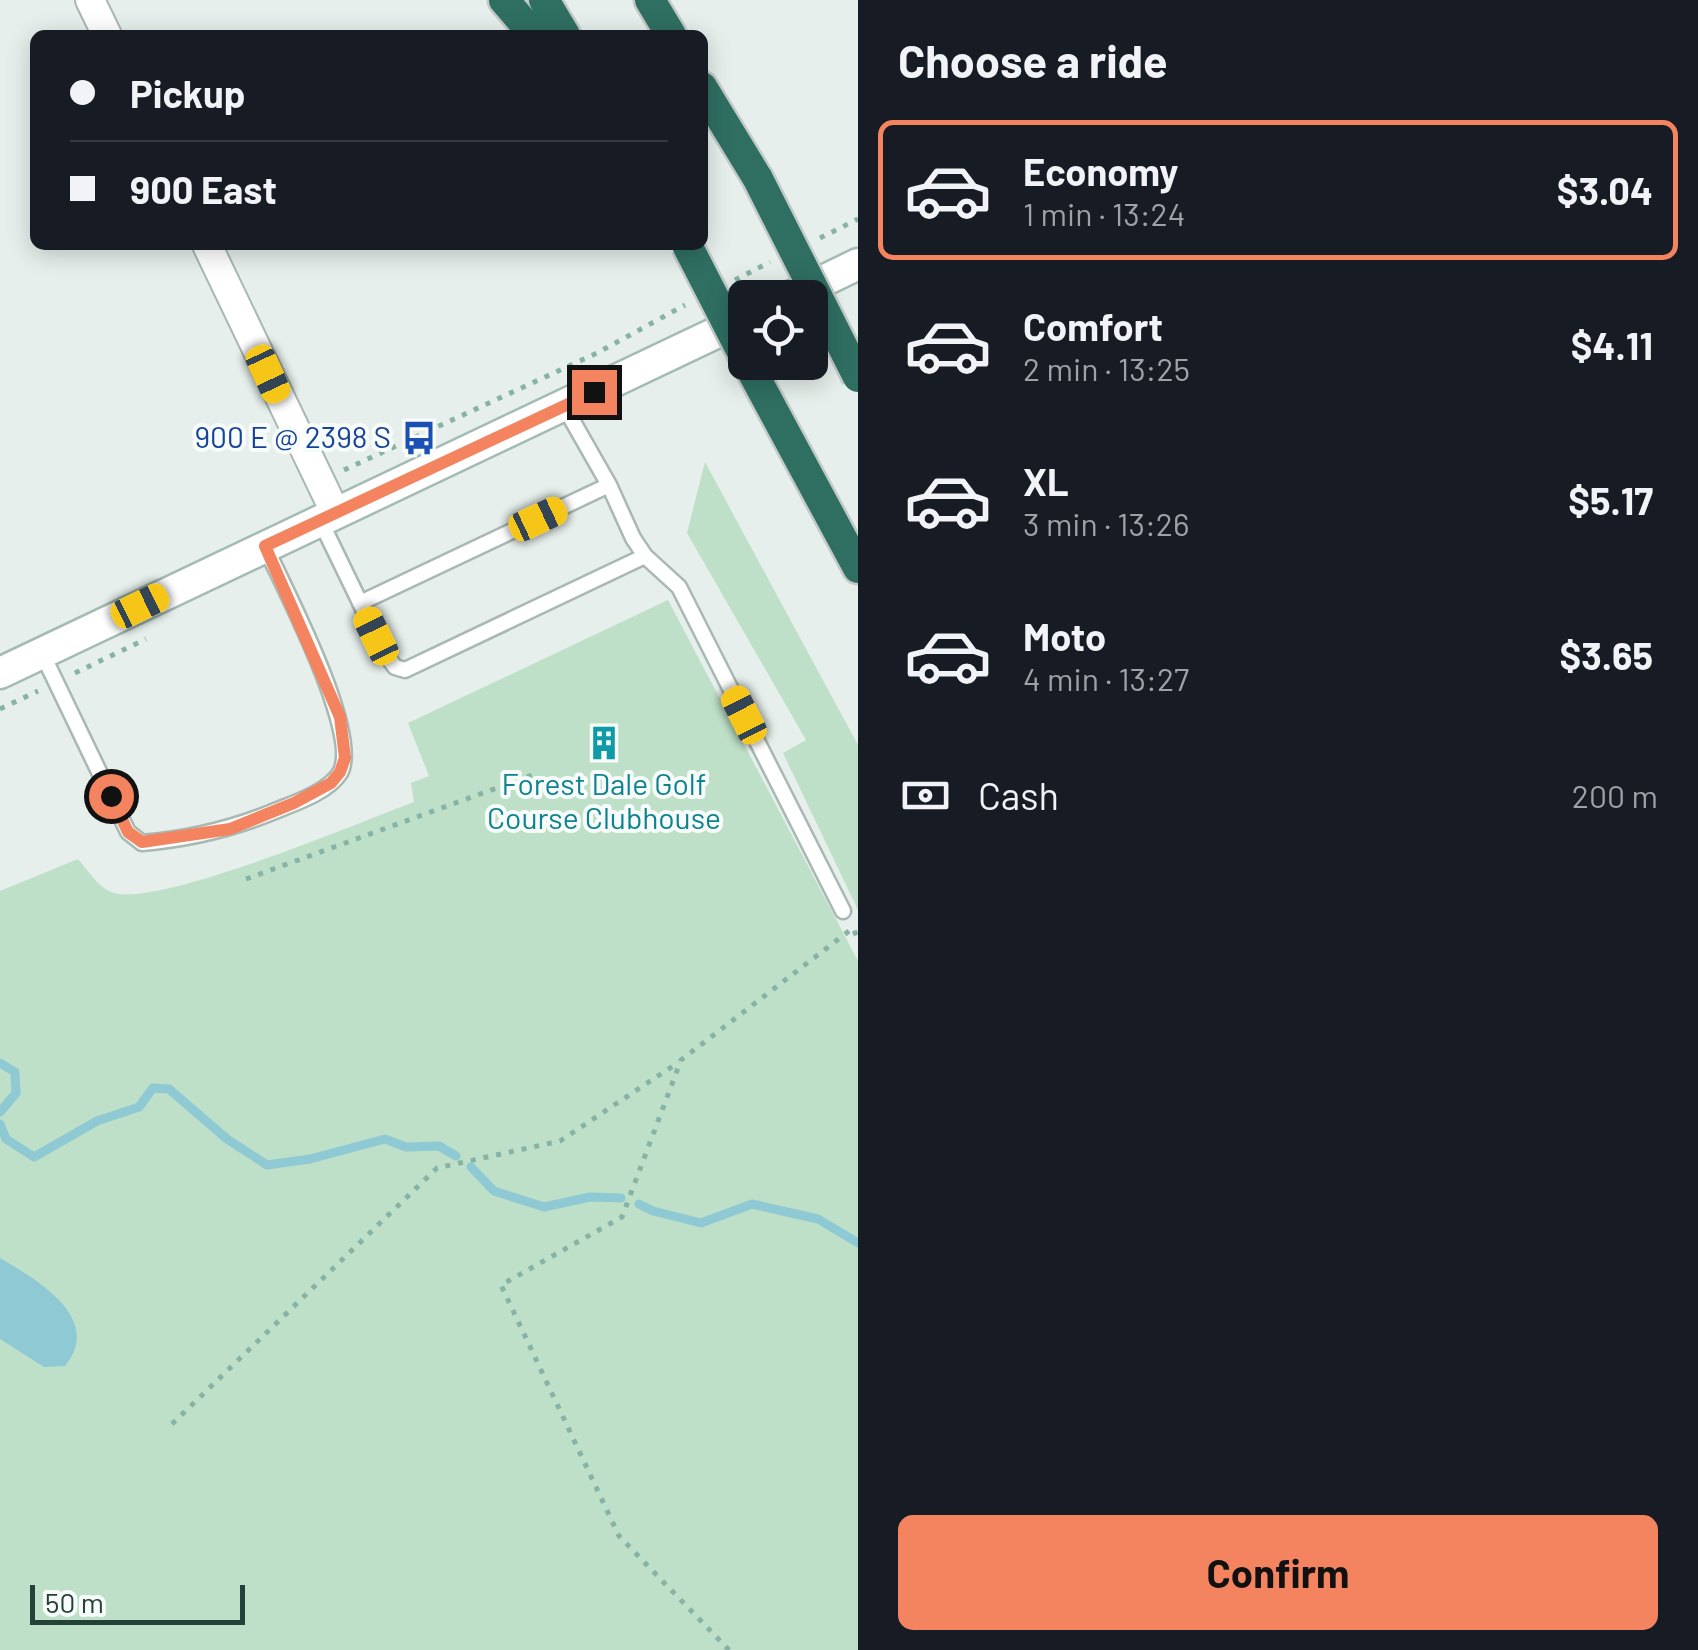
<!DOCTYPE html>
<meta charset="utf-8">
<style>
:root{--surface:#171b24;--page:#242831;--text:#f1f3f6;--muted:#9ea1a6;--line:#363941;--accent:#f4845f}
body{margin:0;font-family:Barlow,sans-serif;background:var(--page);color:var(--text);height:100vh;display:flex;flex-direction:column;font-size:38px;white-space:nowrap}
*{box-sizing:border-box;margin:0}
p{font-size:32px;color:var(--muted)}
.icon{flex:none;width:55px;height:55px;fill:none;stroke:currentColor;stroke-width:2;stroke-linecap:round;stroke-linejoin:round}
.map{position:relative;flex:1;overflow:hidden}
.panel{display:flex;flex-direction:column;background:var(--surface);width:840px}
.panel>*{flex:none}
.hud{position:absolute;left:30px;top:30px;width:678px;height:220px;border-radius:15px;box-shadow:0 5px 25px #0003;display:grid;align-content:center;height:220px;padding:0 40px;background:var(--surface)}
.buttons{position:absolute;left:728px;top:280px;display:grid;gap:20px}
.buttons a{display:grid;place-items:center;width:100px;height:100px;border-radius:15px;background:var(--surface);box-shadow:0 5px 25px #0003;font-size:50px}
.scale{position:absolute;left:30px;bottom:25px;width:215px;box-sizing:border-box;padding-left:10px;border:5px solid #24423a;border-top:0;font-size:28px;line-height:35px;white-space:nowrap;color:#24423a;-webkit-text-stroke:8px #f7fbf9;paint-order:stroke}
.end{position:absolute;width:45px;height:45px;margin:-22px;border:12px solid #f4845f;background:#111;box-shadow:0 0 0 5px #111}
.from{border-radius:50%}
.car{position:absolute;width:30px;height:60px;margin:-30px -15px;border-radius:12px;box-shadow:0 0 8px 2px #0007;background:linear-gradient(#f5c518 24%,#345 0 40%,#f5c518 0 76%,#345 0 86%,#f5c518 0)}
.hud b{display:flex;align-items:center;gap:35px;height:95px;font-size:38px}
.hud b+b{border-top:2px solid var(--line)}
.hud i{width:25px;height:25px;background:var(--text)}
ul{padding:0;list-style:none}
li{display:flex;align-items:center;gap:30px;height:140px;margin:0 20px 15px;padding:0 20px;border:5px solid transparent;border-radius:15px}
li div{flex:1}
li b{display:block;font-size:38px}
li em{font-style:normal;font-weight:700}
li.current{border-color:var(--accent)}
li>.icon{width:90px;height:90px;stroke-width:1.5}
h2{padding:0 40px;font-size:45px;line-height:120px}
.pay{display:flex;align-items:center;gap:25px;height:110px;padding:0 40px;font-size:38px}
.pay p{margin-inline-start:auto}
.action{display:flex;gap:20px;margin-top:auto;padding:20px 40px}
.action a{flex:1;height:115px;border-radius:15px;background:var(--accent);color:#111;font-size:40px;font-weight:700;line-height:115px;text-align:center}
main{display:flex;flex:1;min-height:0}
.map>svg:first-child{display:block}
.green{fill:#bfe0c8}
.water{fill:#8ec9d4}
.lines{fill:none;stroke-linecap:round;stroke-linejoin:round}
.stream{stroke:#8ec9d4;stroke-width:9}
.lane-casing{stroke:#a8b8b2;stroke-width:19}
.street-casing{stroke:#a8b8b2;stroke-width:32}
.secondary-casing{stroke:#a4bbb3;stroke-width:35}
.highway-casing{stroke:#c2cac8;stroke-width:35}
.path{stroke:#86b3a5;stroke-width:5;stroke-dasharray:5 8;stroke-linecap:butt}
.lane{stroke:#fff;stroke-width:14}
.street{stroke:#fff;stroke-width:28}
.secondary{stroke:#fff;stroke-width:30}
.highway{stroke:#2f6f62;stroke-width:30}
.highway-bridge-casing{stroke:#c2cac8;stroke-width:35;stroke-linecap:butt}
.highway-bridge{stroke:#2f6f62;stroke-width:30}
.route{stroke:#f4845f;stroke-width:12}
.labels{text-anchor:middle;stroke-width:8;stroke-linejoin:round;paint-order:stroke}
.transit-label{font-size:30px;fill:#164399;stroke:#f7fbf9;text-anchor:end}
.culture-label{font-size:30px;fill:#0d838f;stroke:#f7fbf9}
</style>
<main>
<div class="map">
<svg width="858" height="1650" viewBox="0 0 858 1650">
<rect width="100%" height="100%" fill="#e6efeb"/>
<path class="green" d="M 705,462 L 858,745 L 858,910 L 783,753 L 806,740 L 687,533 Z
M 668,600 L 858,961 L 858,1650 L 0,1650 L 0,891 L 78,859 C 87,869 98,887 111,892 C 154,910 362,821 414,802 L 411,783 L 429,776 L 408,723 Z"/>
<path class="water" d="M 0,1258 C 37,1280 104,1318 65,1366 L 44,1367 L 0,1339 Z"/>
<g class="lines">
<path class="stream" d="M 0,1063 L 15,1072 L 16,1093 L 0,1112
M 0,1124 L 6,1139 L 34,1157 L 97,1121 L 139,1107 L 153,1088 L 169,1089 L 227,1139 L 267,1165 L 310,1159 L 385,1139 L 406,1147 L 439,1146 L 456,1156
M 471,1167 L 494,1191 L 544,1207 L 590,1197 L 621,1198
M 639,1204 L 653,1211 L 701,1223 L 752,1204 L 818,1219 L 858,1243"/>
<g class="lane-casing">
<path id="lane" d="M 564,406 L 609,485 L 633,538 L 645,556 L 679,587 L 843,911
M 320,520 L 384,652 L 395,667 L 405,670 L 645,556
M 360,603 L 609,485
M 42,653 L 128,832 L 142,843 C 189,839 232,829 275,811 C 295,803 328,792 340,773 C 362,735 284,588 265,546"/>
</g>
<g class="street-casing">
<path id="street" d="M 90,0 L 107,35
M 207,245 L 335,512"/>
</g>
<g class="secondary-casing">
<path id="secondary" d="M 788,298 L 858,264
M 0,673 L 745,319"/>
</g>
<g class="highway-casing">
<path id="highway" d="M 504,0 L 534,35
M 544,0 L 565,35
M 650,0 L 671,35
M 702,87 L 758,179
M 747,362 L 858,568"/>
</g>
<path class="path" d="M 820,238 L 858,219
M 735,280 L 770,262
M 344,470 L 597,353 L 685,305
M 75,673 L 146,639
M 0,709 L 38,691
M 246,879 L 538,773
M 172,1424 L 437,1168 L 560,1141 L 679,1062
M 729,1650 L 619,1536 L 501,1285 L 622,1217 L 681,1060 L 853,928 L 858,939"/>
<use href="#lane" class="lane"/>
<use href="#street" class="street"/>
<use href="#secondary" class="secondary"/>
<use href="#highway" class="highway"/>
<g class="highway-bridge-casing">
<path id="highway-bridge" d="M 758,179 L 858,377
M 687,245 L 745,358"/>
</g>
<use href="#highway-bridge" class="highway-bridge"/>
</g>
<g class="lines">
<path class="route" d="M 111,796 L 128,832 L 142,842 L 230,829 L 294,803 L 331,783 L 340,772 L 345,758 L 340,717 L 265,546 L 594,392"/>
</g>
<defs>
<g id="bus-bare" transform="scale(2.7)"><path d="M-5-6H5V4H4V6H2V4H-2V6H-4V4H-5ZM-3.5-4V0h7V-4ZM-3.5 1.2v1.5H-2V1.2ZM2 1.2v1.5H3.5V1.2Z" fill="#1a4fb4" stroke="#f7fbf9" stroke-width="2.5" paint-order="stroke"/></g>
<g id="building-bare" transform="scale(2.7)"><path d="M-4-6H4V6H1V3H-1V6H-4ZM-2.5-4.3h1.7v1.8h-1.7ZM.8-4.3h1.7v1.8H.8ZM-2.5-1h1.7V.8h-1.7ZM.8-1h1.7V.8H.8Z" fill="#0f9aa8" stroke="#f7fbf9" stroke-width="2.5" paint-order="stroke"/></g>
</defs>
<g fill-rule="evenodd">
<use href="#bus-bare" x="419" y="438"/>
<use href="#building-bare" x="604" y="743"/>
</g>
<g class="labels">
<g class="transit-label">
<text x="391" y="448">900 E @ 2398 S</text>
</g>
<g class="culture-label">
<text x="604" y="795">Forest Dale Golf<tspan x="604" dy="34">Course Clubhouse</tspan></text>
</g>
</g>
</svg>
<div class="buttons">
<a><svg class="icon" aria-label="locate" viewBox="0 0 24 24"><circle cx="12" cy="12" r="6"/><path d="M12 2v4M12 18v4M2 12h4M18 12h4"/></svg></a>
</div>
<div class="scale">50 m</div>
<i class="end from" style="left:111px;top:796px"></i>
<i class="end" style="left:594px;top:392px"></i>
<i class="car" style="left:268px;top:374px;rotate:155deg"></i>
<i class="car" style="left:538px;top:519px;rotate:65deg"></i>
<i class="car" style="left:140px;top:606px;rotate:64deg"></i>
<i class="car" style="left:376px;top:636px;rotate:334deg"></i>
<i class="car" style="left:744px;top:715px;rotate:333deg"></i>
<div class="hud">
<b><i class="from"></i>Pickup</b>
<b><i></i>900 East</b>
</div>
</div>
<section class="panel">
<h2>Choose a ride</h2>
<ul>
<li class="current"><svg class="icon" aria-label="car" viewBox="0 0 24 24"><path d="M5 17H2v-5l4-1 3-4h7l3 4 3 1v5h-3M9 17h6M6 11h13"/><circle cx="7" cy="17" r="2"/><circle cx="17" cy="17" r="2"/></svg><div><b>Economy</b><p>1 min · 13:24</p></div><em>$3.04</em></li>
<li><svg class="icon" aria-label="car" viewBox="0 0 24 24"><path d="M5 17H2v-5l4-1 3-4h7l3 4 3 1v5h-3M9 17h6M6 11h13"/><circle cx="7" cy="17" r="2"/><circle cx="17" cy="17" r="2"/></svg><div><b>Comfort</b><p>2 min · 13:25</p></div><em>$4.11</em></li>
<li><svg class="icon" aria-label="car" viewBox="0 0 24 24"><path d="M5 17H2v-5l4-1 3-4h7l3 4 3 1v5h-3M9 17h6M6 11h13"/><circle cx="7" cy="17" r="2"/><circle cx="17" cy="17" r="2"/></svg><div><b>XL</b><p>3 min · 13:26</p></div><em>$5.17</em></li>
<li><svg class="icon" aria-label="car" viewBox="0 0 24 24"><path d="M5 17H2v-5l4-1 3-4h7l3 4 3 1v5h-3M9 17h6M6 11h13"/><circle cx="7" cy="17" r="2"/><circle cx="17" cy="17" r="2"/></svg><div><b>Moto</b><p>4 min · 13:27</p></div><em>$3.65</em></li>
</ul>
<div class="pay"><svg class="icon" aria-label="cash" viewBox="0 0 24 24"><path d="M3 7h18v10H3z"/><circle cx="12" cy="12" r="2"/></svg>Cash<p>200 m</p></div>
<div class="action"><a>Confirm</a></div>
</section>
</main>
